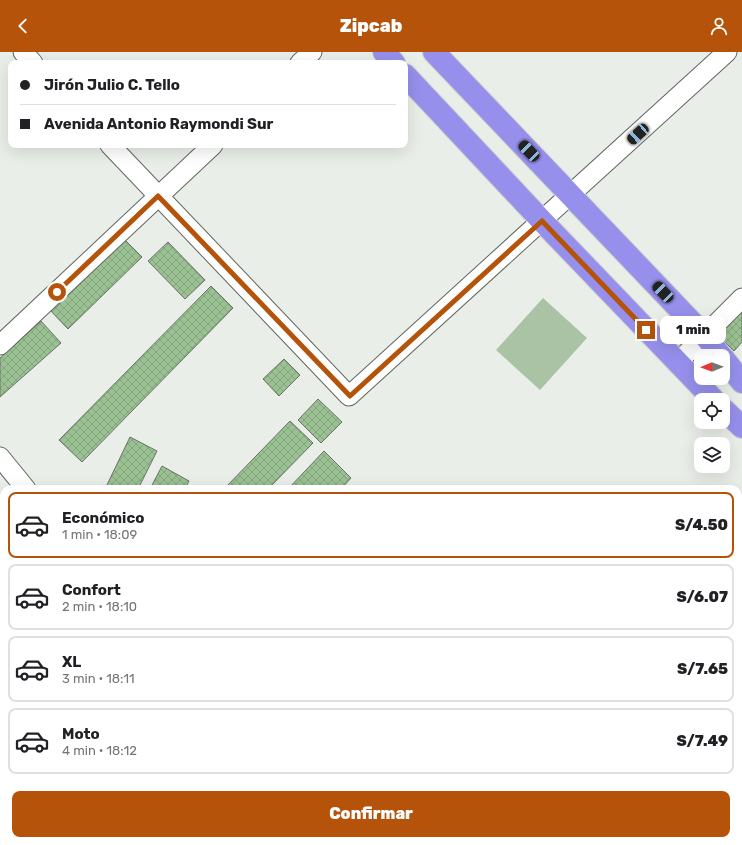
<!DOCTYPE html>
<html lang="es">
<meta charset="utf-8">
<style>
:root{--surface:#fff;--page:#f2f2f2;--text:#202124;--muted:#757577;--line:#e0e0e0;--accent:#b45309}
body{margin:0;font-family:Rubik,sans-serif;background:var(--page);color:var(--text);height:100vh;display:flex;flex-direction:column;font-size:15px;white-space:nowrap}
*{box-sizing:border-box;margin:0}
p{font-size:13px;color:var(--muted)}
.icon{flex:none;width:22px;height:22px;fill:none;stroke:currentColor;stroke-width:2;stroke-linecap:round;stroke-linejoin:round}
.map{position:relative;flex:1;overflow:hidden}
.drawer{position:absolute;left:0px;top:433px;width:742px;height:360px;display:flex;flex-direction:column;background:var(--surface);border-radius:12px 12px 0 0;box-shadow:0 4px 16px #0002}
.drawer>*{flex:none}
.top-card{position:absolute;left:8px;top:8px;width:400px;height:88px;border-radius:8px;box-shadow:0 4px 16px #0002;display:grid;align-content:center;height:88px;padding:0 12px;background:var(--surface)}
.needle{width:26px;rotate:269deg}
.fabs{position:absolute;left:694px;top:297px;display:grid;gap:8px}
.fabs a{display:grid;place-items:center;width:36px;height:36px;border-radius:8px;background:var(--surface);box-shadow:0 4px 16px #0002;font-size:20px}
.end{position:absolute;width:18px;height:18px;margin:-9px;border:5px solid #b45309;background:#fff;box-shadow:0 0 0 2px #fff}
.from{border-radius:50%}
.bubble{position:absolute;height:28px;border-radius:8px;background:var(--surface);box-shadow:0 4px 16px #0002;font-size:13px;font-weight:800;line-height:28px;text-align:center}
.car{position:absolute;width:12px;height:24px;margin:-12px -6px;border-radius:5px;box-shadow:0 0 3px 1px #0007;background:linear-gradient(#222 24%,#8ab4d8 0 40%,#222 0 76%,#8ab4d8 0 86%,#222 0)}
.top-card b{display:flex;align-items:center;gap:14px;height:38px;font-size:15px}
.top-card b+b{border-top:1px solid var(--line)}
.top-card i{width:10px;height:10px;background:var(--text)}
ul{padding:7px 0 0;list-style:none}
li{display:flex;align-items:center;gap:12px;height:66px;margin:0 8px 6px;padding:0 4px;border:2px solid var(--line);border-radius:8px}
li div{flex:1}
li b{display:block;font-size:15px}
li em{font-style:normal;font-weight:800}
li.current{border-color:var(--accent)}
li>.icon{width:36px;height:36px;stroke-width:1.5}
.action{display:flex;gap:8px;margin-top:auto;padding:8px 12px}
.action a{flex:1;height:46px;border-radius:8px;background:var(--accent);color:#fff;font-size:16px;font-weight:800;line-height:46px;text-align:center}
header{display:flex;justify-content:space-between;align-items:center;height:52px;padding:0 12px;background:var(--accent);color:#fff;font-size:18px;font-weight:800}
.map>svg:first-child{display:block}
.pitch{fill:#abc3a5}
.building{fill:url(#building-cross-hatch);stroke:#6c706a}
.lines{fill:none;stroke-linecap:round;stroke-linejoin:round}
.minor-casing{stroke:#616660;stroke-width:21}
.highway-casing{stroke:#cbcbcb;stroke-width:24}
.minor{stroke:#fff;stroke-width:19}
.highway{stroke:#9690ec;stroke-width:22}
.route{stroke:#b45309;stroke-width:5}
</style>
<header><svg class="icon" aria-label="back" viewBox="0 0 24 24"><path d="M15 5l-7 7 7 7"/></svg>Zipcab<svg class="icon" aria-label="person" viewBox="0 0 24 24"><circle cx="12" cy="8" r="4"/><path d="M4 21q1-7 8-7t8 7"/></svg></header>
<div class="map">
<svg width="742" height="793" viewBox="0 0 742 793">
<defs>
<pattern id="building-cross-hatch" width="8" height="8" patternUnits="userSpaceOnUse"><rect width="8" height="8" fill="#9ac192"/><path d="M0 0l8 8M0 8l8-8" fill="none" stroke="#84a57d"/></pattern>
</defs>
<rect width="100%" height="100%" fill="#e9efe8"/>
<path class="pitch" d="M 543,246 L 587,286 L 540,338 L 496,298 Z"/>
<path class="building" d="M 122,185 L 142,205 L 68,277 L 49,257 Z
M 168,190 L 205,228 L 185,247 L 148,209 Z
M 211,234 L 233,256 L 82,410 L 59,388 Z
M 742,252 L 742,290 L 734,299 L 714,279 Z
M 41,269 L 61,291 L 0,345 L 0,306 Z
M 284,307 L 300,323 L 279,344 L 263,327 Z
M 318,347 L 342,370 L 321,391 L 298,368 Z
M 290,369 L 313,391 L 268,437 L 224,437 Z
M 130,385 L 157,399 L 138,437 L 105,437 Z
M 324,399 L 351,426 L 341,437 L 288,437 Z
M 162,414 L 189,429 L 185,437 L 150,437 Z"/>
<g class="lines">
<g class="minor-casing">
<path id="minor" d="M 23,0 L 33,11
M 300,11 L 312,0
M 110,93 L 349,344 L 727,0
M 0,293 L 213,93
M 677,311 L 742,246
M 0,405 L 26,437
M 738,463 L 742,459
M 738,732 L 742,728
M 738,750 L 742,750
M 738,770 L 742,774
M 367,789 L 371,793
M 688,793 L 692,789"/>
</g>
<g class="highway-casing">
<path id="highway" d="M 384,0 L 394,11
M 434,0 L 705,284 L 721,304
M 405,23 L 542,169 L 714,348
M 723,306 L 742,330
M 723,357 L 742,375"/>
</g>
<use href="#minor" class="minor"/>
<use href="#highway" class="highway"/>
</g>
<g class="lines">
<path class="route" d="M 57,240 L 158,144 L 350,344 L 542,169 L 646,278"/>
</g>
</svg>
<div class="fabs">
<a><svg class="needle" viewBox="-14 -14 28 28"><path d="M0-13l5 13h-10z" fill="#e53935"/><path d="M0 13l5-13h-10z" fill="#757577"/></svg></a>
<a><svg class="icon" aria-label="locate" viewBox="0 0 24 24"><circle cx="12" cy="12" r="6"/><path d="M12 2v4M12 18v4M2 12h4M18 12h4"/></svg></a>
<a><svg class="icon" aria-label="layers" viewBox="0 0 24 24"><path d="M12 4l9 5-9 5-9-5zM3 14l9 5 9-5"/></svg></a>
</div>
<i class="end from" style="left:57px;top:240px"></i>
<i class="end" style="left:646px;top:278px"></i>
<div class="bubble" style="left:660px;top:264px;width:66px">1 min</div>
<i class="car" style="left:638px;top:82px;rotate:228deg"></i>
<i class="car" style="left:529px;top:99px;rotate:316deg"></i>
<i class="car" style="left:663px;top:240px;rotate:316deg"></i>
<div class="top-card">
<b><i class="from"></i>Jirón Julio C. Tello</b>
<b><i></i>Avenida Antonio Raymondi Sur</b>
</div>
<section class="drawer">
<ul>
<li class="current"><svg class="icon" aria-label="car" viewBox="0 0 24 24"><path d="M5 17H2v-5l4-1 3-4h7l3 4 3 1v5h-3M9 17h6M6 11h13"/><circle cx="7" cy="17" r="2"/><circle cx="17" cy="17" r="2"/></svg><div><b>Económico</b><p>1 min · 18:09</p></div><em>S/4.50</em></li>
<li><svg class="icon" aria-label="car" viewBox="0 0 24 24"><path d="M5 17H2v-5l4-1 3-4h7l3 4 3 1v5h-3M9 17h6M6 11h13"/><circle cx="7" cy="17" r="2"/><circle cx="17" cy="17" r="2"/></svg><div><b>Confort</b><p>2 min · 18:10</p></div><em>S/6.07</em></li>
<li><svg class="icon" aria-label="car" viewBox="0 0 24 24"><path d="M5 17H2v-5l4-1 3-4h7l3 4 3 1v5h-3M9 17h6M6 11h13"/><circle cx="7" cy="17" r="2"/><circle cx="17" cy="17" r="2"/></svg><div><b>XL</b><p>3 min · 18:11</p></div><em>S/7.65</em></li>
<li><svg class="icon" aria-label="car" viewBox="0 0 24 24"><path d="M5 17H2v-5l4-1 3-4h7l3 4 3 1v5h-3M9 17h6M6 11h13"/><circle cx="7" cy="17" r="2"/><circle cx="17" cy="17" r="2"/></svg><div><b>Moto</b><p>4 min · 18:12</p></div><em>S/7.49</em></li>
</ul>
<div class="action"><a>Confirmar</a></div>
</section>
</div>
